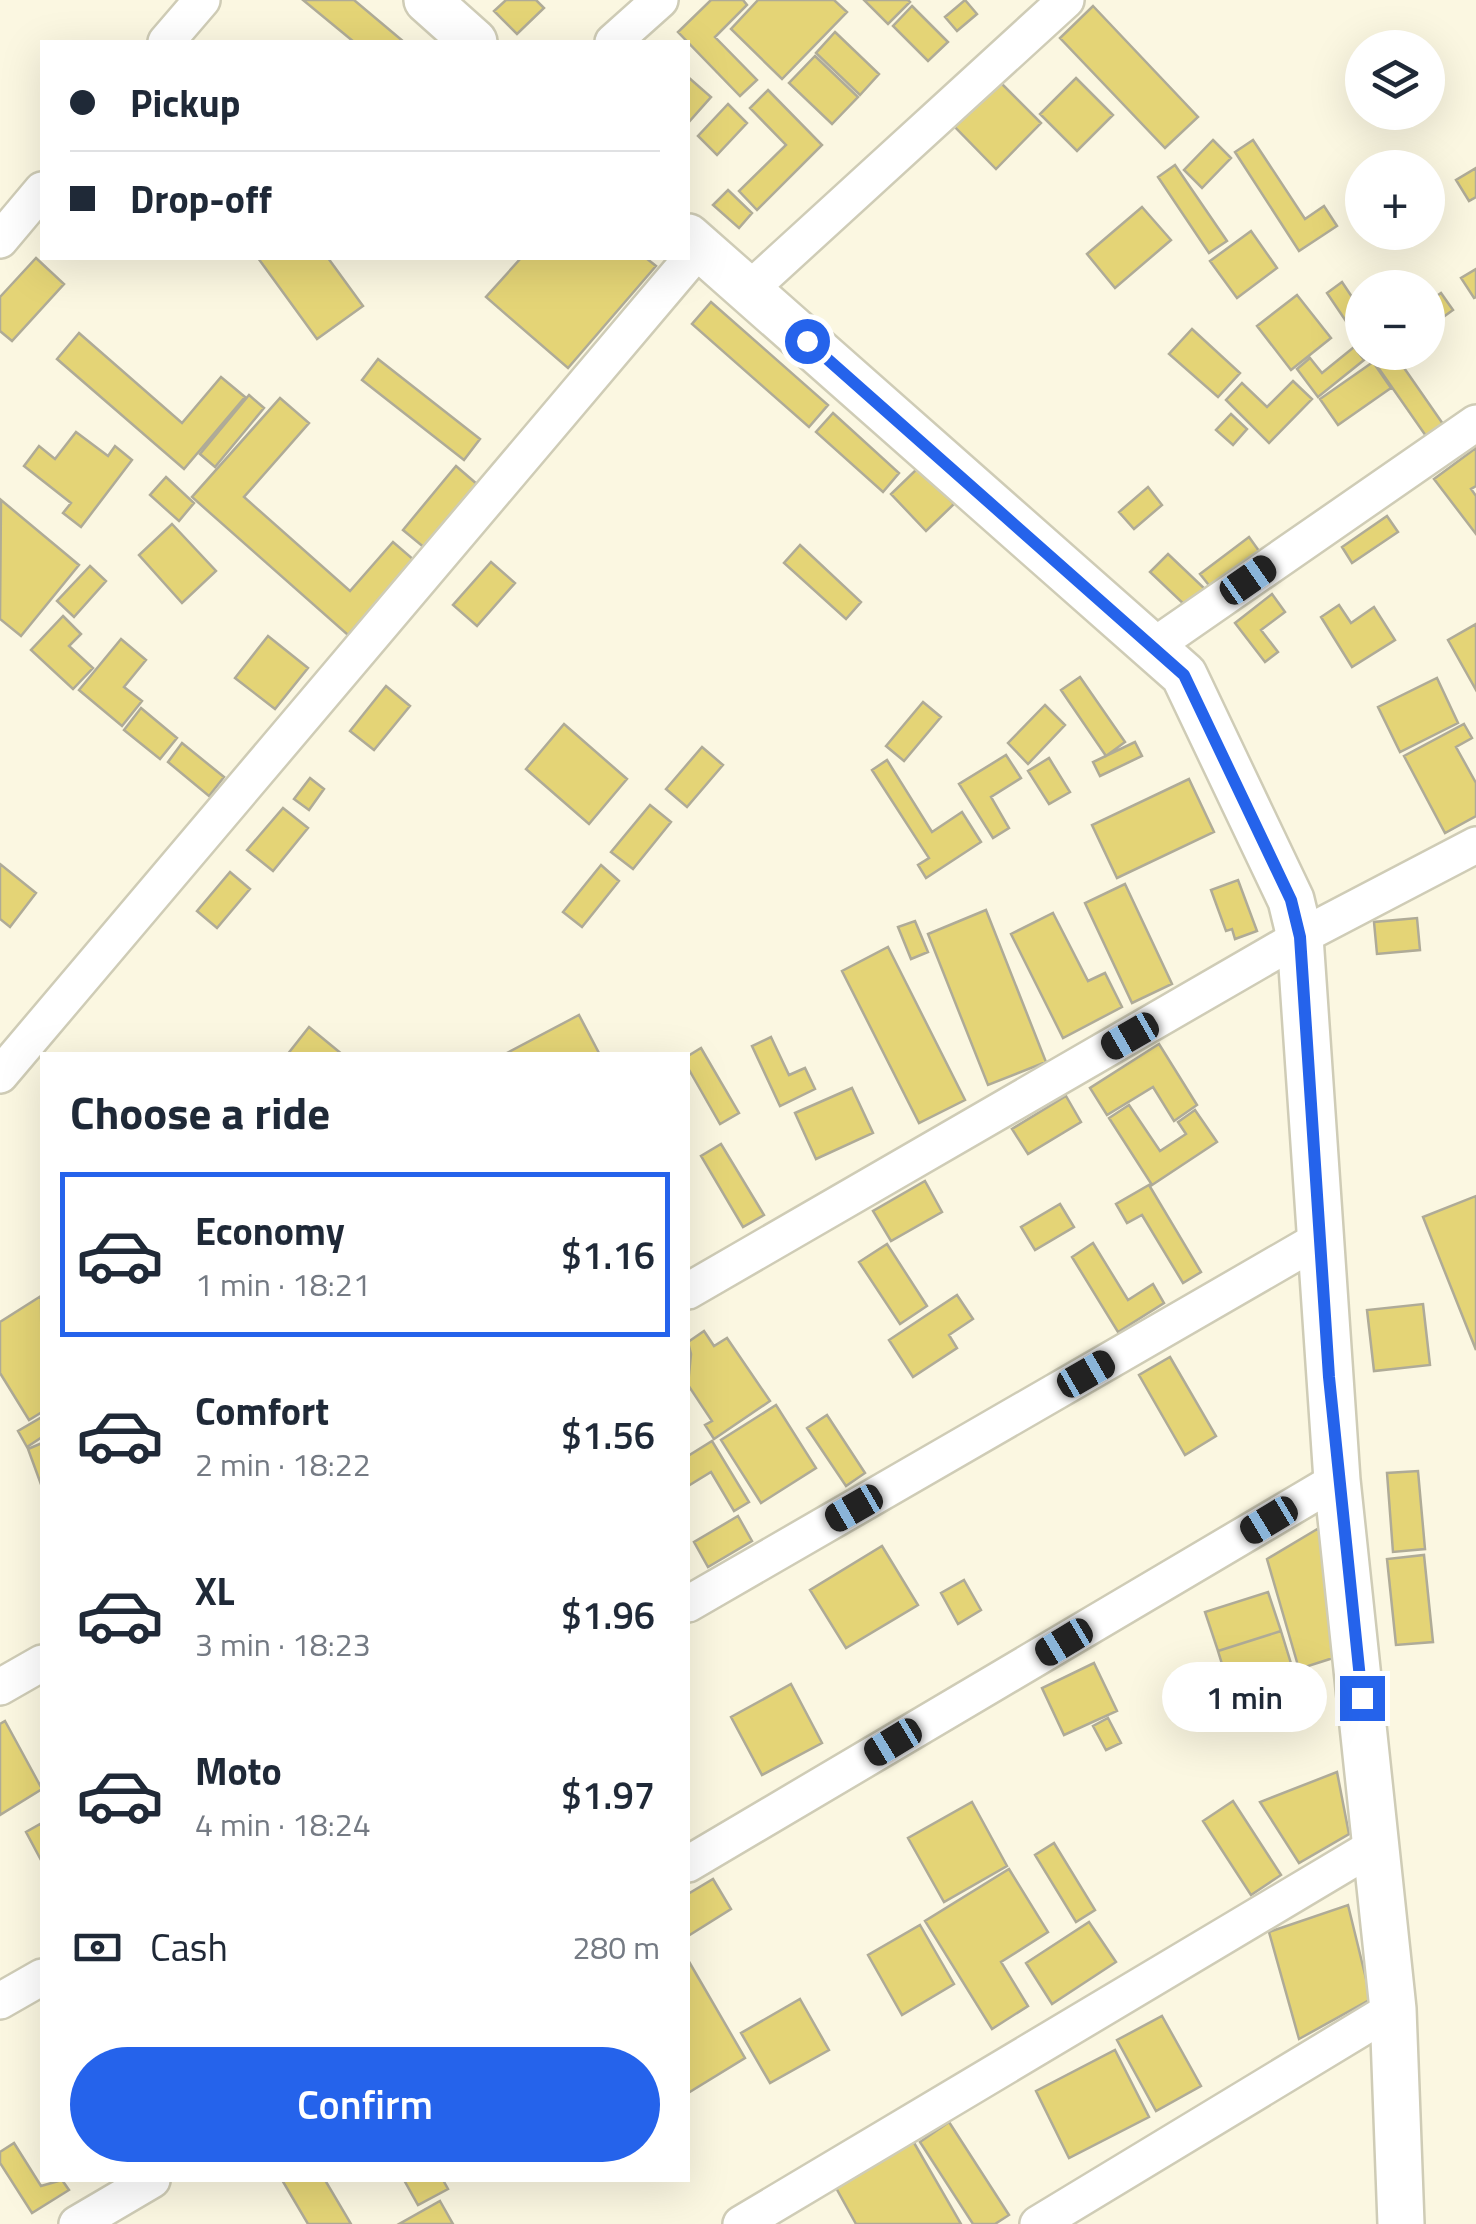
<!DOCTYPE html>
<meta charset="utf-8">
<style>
:root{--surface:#fff;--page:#f2f2f3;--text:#1f2937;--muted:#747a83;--line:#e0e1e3;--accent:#2563eb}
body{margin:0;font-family:"Titillium Web",sans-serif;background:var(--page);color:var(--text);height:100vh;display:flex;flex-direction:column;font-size:38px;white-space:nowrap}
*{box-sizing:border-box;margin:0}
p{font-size:32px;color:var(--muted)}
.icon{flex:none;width:55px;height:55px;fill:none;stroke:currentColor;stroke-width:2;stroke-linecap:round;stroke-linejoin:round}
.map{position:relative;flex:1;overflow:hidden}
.side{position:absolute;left:40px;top:1052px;width:650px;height:1130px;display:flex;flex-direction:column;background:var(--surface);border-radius:0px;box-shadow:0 10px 40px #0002}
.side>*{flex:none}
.guide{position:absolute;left:40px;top:40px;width:650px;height:220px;border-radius:0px;box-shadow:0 10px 40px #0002;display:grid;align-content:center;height:220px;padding:0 30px;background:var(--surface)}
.buttons{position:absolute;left:1345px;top:30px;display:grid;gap:20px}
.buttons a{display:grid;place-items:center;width:100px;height:100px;border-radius:50%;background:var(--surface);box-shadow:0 10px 40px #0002;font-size:50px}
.end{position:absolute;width:45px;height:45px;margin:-22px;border:12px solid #2563eb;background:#fff;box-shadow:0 0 0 5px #fff}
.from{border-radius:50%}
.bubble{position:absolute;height:70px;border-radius:35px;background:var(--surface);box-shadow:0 10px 40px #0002;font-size:32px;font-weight:600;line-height:70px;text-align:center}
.car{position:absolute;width:30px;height:60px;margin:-30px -15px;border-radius:12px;box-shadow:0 0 8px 2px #0007;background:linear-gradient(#222 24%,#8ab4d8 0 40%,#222 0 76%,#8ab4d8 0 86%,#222 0)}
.guide b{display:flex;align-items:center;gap:35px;height:95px;font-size:38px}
.guide b+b{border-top:2px solid var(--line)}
.guide i{width:25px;height:25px;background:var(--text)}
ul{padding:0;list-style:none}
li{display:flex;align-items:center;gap:30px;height:165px;margin:0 20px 15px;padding:0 10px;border:5px solid transparent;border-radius:0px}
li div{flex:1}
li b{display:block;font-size:38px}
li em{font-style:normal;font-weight:600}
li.on{border-color:var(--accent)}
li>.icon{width:90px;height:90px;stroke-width:1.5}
h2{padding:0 30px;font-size:45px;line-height:120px}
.pay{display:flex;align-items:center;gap:25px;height:110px;padding:0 30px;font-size:38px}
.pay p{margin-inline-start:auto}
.button{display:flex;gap:20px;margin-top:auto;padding:20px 30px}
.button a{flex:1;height:115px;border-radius:60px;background:var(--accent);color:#fff;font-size:40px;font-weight:600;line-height:115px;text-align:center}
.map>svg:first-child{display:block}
.building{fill:#e4d476;stroke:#afab97;stroke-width:2.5}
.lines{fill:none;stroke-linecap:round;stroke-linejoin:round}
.minor-casing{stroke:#cfccb6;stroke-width:40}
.tertiary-casing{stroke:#cfccb6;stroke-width:50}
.minor{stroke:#fff;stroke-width:35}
.tertiary{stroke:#fff;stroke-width:45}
.route{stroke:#2563eb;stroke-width:12}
</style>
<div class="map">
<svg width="1476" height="2224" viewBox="0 0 1476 2224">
<rect width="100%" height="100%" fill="#fbf7e1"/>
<path class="building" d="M 303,0 L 354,0 L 404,42 L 354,42 Z
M 506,0 L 536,0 L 544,8 L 517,34 L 494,11 Z
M 711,0 L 743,0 L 747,5 L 715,37 L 757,80 L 740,96 L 678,32 Z
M 758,0 L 834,0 L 847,12 L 782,79 L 731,29 Z
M 864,0 L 908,0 L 910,2 L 888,24 Z
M 965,0 L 977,14 L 957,31 L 945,17 Z
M 912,6 L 948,42 L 928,61 L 893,26 Z
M 1093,6 L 1198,117 L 1165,148 L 1060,38 Z
M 835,32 L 879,74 L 860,95 L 816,53 Z
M 815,56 L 858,97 L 832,124 L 789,83 Z
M 688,77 L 711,97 L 688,123 Z
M 995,77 L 1041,123 L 996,169 L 950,122 Z
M 1076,78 L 1113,115 L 1077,151 L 1040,114 Z
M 768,90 L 822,145 L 757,210 L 739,191 L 786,145 L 750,108 Z
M 728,104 L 747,123 L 717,155 L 698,136 Z
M 1213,140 L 1231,158 L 1202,188 L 1184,170 Z
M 1253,140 L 1305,219 L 1324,206 L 1337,226 L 1299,251 L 1235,152 Z
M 1175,165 L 1227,241 L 1209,253 L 1158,177 Z
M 1476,168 L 1476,197 L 1469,201 L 1456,180 Z
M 728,190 L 752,213 L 739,228 L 713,205 Z
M 1142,207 L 1171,240 L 1115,288 L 1087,254 Z
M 1251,231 L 1277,268 L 1237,298 L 1210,261 Z
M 36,258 L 64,284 L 12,341 L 0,331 L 0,297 Z
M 258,258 L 328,258 L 363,306 L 317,339 Z
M 521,258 L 646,258 L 656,266 L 568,368 L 486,297 Z
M 1476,269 L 1476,297 L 1474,298 L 1461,278 Z
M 1342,282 L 1362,312 L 1362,345 L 1327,293 Z
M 1441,293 L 1453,310 L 1435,323 L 1428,302 Z
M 1297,295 L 1331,338 L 1291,370 L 1257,326 Z
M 711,302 L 828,405 L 809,427 L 692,324 Z
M 1192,329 L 1240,373 L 1218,397 L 1169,354 Z
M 79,333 L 182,423 L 221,377 L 245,397 L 184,469 L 57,359 Z
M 1354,347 L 1364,360 L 1318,397 L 1297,369 L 1310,358 L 1322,373 Z
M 1393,352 L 1443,424 L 1426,436 L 1368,353 Z
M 378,359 L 480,439 L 464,460 L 362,380 Z
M 1373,362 L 1391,388 L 1338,425 L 1320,399 Z
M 1293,381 L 1312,399 L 1269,443 L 1226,400 L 1242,383 L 1267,407 Z
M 249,395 L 264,408 L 215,467 L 200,454 Z
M 280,398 L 309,423 L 244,497 L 350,591 L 393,542 L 414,560 L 348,635 L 192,497 Z
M 833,413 L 899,473 L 883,492 L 816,432 Z
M 1231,414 L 1247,429 L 1233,445 L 1216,430 Z
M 76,432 L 108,456 L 115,446 L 132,460 L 81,527 L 63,513 L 71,503 L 24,466 L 39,446 L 55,459 Z
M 1476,448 L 1476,486 L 1471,489 L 1476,496 L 1476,534 L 1434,479 Z
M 456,466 L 478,485 L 426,549 L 403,530 Z
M 919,467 L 954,504 L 926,531 L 891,494 Z
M 166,477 L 194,503 L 179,521 L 150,495 Z
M 1148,487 L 1162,505 L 1134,529 L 1119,512 Z
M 1,500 L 79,565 L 21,636 L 0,619 Z
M 1387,516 L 1398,532 L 1352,563 L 1342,547 Z
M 172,524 L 216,571 L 182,603 L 139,555 Z
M 1249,537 L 1264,558 L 1216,594 L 1200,574 Z
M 800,545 L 861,602 L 846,619 L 784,563 Z
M 1168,554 L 1206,590 L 1189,609 L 1150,572 Z
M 491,562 L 515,583 L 477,626 L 453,605 Z
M 90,566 L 106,581 L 74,617 L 57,601 Z
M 1272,594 L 1285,612 L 1261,630 L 1278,652 L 1265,662 L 1235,623 Z
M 1339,605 L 1351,623 L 1374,607 L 1395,640 L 1352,667 L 1321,617 Z
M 63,616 L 81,634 L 69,646 L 93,668 L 73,689 L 31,650 Z
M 1476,624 L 1476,690 L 1448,640 Z
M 268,636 L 308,668 L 275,709 L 235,678 Z
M 121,639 L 146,660 L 124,687 L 142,701 L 122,726 L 79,690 Z
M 1080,677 L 1125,742 L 1106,756 L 1061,690 Z
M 1437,678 L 1458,723 L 1400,752 L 1378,707 Z
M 386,686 L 410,706 L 374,750 L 350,731 Z
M 923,702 L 941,717 L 904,761 L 886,746 Z
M 1045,705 L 1065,725 L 1028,764 L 1008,743 Z
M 141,708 L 177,738 L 160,759 L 124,730 Z
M 564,724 L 627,779 L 589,824 L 526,769 Z
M 1464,724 L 1472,738 L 1456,747 L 1476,783 L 1476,816 L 1445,833 L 1404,756 Z
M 1135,742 L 1142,756 L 1100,776 L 1093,762 Z
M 182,743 L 224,777 L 209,796 L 168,762 Z
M 702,747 L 723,765 L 687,807 L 666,789 Z
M 1006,755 L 1021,778 L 991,797 L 1009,828 L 993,838 L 959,784 Z
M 1049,758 L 1070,792 L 1049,804 L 1028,771 Z
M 887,760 L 932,832 L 962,812 L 981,842 L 926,878 L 918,865 L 929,858 L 872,770 Z
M 310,778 L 324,789 L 309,810 L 294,799 Z
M 1189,779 L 1214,832 L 1117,878 L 1092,825 Z
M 650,805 L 671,822 L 633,869 L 611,852 Z
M 283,808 L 308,828 L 273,871 L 247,850 Z
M 0,864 L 36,893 L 10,927 L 0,919 Z
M 601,865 L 619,881 L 582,927 L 563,912 Z
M 230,872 L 250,889 L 217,928 L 197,911 Z
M 1238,880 L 1257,931 L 1235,939 L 1232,929 L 1226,931 L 1211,890 Z
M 1125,884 L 1172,984 L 1132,1003 L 1085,903 Z
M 986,910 L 1046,1062 L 988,1085 L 928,934 Z
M 1053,913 L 1088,981 L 1105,973 L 1122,1007 L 1063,1038 L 1011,934 Z
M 1417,918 L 1420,950 L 1377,954 L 1374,922 Z
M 915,921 L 928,952 L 911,959 L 898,927 Z
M 888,947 L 965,1100 L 919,1123 L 842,971 Z
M 579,1015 L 600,1055 L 503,1055 Z
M 309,1027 L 343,1055 L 287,1055 Z
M 771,1037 L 789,1075 L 805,1068 L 815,1089 L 780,1106 L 752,1046 Z
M 1159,1044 L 1197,1105 L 1174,1121 L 1153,1087 L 1107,1115 L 1090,1088 Z
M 701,1048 L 739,1113 L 720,1124 L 688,1068 L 688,1056 Z
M 852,1088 L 873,1133 L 816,1159 L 795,1113 Z
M 1066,1096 L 1081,1122 L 1028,1154 L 1012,1129 Z
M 1129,1105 L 1160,1151 L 1186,1134 L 1178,1122 L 1195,1110 L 1217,1142 L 1152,1185 L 1109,1118 Z
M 721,1144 L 764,1215 L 743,1227 L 701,1156 Z
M 925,1181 L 942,1212 L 891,1241 L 873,1211 Z
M 1149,1185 L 1201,1272 L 1183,1283 L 1142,1215 L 1127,1223 L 1116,1204 Z
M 1476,1196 L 1476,1350 L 1423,1217 Z
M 1060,1204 L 1074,1227 L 1035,1250 L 1021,1227 Z
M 1093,1243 L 1128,1300 L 1153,1284 L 1164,1303 L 1118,1332 L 1072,1257 Z
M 887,1244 L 927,1306 L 900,1324 L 859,1262 Z
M 957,1295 L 973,1319 L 949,1335 L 957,1348 L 913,1377 L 889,1340 Z
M 41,1296 L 42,1412 L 29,1420 L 0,1373 L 0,1322 Z
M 1423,1304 L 1430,1365 L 1374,1371 L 1367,1310 Z
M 704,1331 L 714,1346 L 727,1338 L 770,1401 L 714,1439 L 705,1425 L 712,1421 L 688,1385 L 691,1354 L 688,1342 Z
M 1170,1357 L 1216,1436 L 1185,1455 L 1139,1375 Z
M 776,1405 L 816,1468 L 761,1503 L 721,1440 Z
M 827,1415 L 865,1473 L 846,1486 L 807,1428 Z
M 42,1417 L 42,1437 L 27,1447 L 18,1431 Z
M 712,1441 L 749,1502 L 734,1511 L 711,1472 L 688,1486 L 688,1456 Z
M 42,1443 L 42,1487 L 28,1449 Z
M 1418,1471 L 1425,1549 L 1393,1552 L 1387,1473 Z
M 738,1516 L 752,1541 L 708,1567 L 694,1542 Z
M 1319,1528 L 1333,1658 L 1299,1669 L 1267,1559 Z
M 882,1546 L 918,1605 L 846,1648 L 810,1590 Z
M 1424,1555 L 1433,1642 L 1396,1645 L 1387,1559 Z
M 964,1580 L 981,1610 L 958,1624 L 941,1593 Z
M 1268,1592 L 1281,1631 L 1218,1651 L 1205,1612 Z
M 1281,1631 L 1293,1670 L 1230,1690 L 1218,1651 Z
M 1094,1663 L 1117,1711 L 1064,1735 L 1042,1688 Z
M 791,1684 L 822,1743 L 762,1775 L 731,1717 Z
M 1108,1718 L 1121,1743 L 1106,1750 L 1093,1726 Z
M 5,1721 L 42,1789 L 0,1815 L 0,1724 Z
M 1337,1772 L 1349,1834 L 1299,1863 L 1260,1802 Z
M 1233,1801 L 1281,1875 L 1251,1895 L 1203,1821 Z
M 972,1802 L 1007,1866 L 944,1902 L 908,1838 Z
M 42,1823 L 42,1862 L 26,1832 Z
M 1054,1843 L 1095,1910 L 1076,1922 L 1035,1855 Z
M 1009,1869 L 1048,1932 L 1001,1962 L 1028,2006 L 992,2029 L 925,1921 Z
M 713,1879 L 731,1909 L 688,1936 L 688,1894 Z
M 1348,1905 L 1371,1999 L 1299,2039 L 1269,1932 Z
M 1089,1922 L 1116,1962 L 1052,2004 L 1026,1963 Z
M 920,1925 L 954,1984 L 902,2015 L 868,1955 Z
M 688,1960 L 745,2058 L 688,2093 Z
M 800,1999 L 829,2050 L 770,2083 L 741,2033 Z
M 1162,2016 L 1201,2086 L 1156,2111 L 1117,2040 Z
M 1115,2050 L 1149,2117 L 1069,2158 L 1036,2091 Z
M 949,2122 L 1009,2215 L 995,2224 L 973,2224 L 920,2142 Z
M 913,2141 L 961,2224 L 856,2224 L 835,2186 Z
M 14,2143 L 41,2186 L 62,2180 L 69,2190 L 32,2213 L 0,2163 L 0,2152 Z
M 282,2180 L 325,2180 L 351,2224 L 308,2224 Z
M 404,2180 L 443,2180 L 448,2189 L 418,2205 Z
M 440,2201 L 453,2224 L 399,2224 Z"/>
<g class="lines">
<g class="minor-casing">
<path id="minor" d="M 166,42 L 202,0
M 613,42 L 660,0
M 0,240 L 42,190
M 750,289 L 1066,0
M 1151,648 L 1476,423
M 0,1075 L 700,248
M 688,1291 L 1300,937 L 1476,845
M 688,1604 L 1318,1240
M 0,1687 L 42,1663
M 688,1864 L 1337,1480
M 0,2001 L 42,1977
M 77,2224 L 152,2180
M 741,2224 L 1378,1844
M 1038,2224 L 1393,2009"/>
</g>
<g class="tertiary-casing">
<path id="tertiary" d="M 427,0 L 474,42
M 688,237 L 1184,675 L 1291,900 L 1300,937 L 1337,1480 L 1393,2009 L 1401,2224"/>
</g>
<use href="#minor" class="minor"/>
<use href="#tertiary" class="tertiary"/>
</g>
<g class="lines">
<path class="route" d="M 807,341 L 1184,675 L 1291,900 L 1300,937 L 1329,1377 L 1362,1698"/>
</g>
</svg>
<div class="buttons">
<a><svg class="icon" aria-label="layers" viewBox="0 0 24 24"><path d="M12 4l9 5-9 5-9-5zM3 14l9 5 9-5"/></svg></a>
<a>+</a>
<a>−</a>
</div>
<i class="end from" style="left:807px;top:341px"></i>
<i class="end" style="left:1362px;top:1698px"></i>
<div class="bubble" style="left:1162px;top:1662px;width:165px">1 min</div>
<i class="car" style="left:1248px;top:580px;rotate:55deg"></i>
<i class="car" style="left:1130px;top:1036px;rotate:240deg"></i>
<i class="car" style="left:1086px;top:1374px;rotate:60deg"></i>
<i class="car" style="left:854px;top:1508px;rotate:240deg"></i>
<i class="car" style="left:1269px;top:1520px;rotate:239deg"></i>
<i class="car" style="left:1064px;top:1642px;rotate:239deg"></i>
<i class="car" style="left:893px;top:1742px;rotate:239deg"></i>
<div class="guide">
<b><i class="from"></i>Pickup</b>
<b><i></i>Drop-off</b>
</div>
<section class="side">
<h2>Choose a ride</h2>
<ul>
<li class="on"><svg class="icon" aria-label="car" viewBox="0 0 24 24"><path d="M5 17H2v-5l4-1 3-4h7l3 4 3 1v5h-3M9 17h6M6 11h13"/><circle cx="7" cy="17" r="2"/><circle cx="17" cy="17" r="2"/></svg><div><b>Economy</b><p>1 min · 18:21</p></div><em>$1.16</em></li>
<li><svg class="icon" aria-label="car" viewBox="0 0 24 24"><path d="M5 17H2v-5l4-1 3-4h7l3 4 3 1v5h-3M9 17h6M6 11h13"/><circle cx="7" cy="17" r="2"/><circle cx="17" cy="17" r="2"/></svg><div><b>Comfort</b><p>2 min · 18:22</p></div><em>$1.56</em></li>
<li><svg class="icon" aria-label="car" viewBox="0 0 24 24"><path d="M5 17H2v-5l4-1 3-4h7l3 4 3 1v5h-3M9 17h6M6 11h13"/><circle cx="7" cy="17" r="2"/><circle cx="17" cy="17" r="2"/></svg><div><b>XL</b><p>3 min · 18:23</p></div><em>$1.96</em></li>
<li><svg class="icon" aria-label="car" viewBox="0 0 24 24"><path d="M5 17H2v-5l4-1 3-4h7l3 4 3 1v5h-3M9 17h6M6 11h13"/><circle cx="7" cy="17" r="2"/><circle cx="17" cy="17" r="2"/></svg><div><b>Moto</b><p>4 min · 18:24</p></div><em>$1.97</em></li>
</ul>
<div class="pay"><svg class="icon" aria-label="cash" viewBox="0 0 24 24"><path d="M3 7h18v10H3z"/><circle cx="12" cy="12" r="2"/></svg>Cash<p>280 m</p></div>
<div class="button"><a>Confirm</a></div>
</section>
</div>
